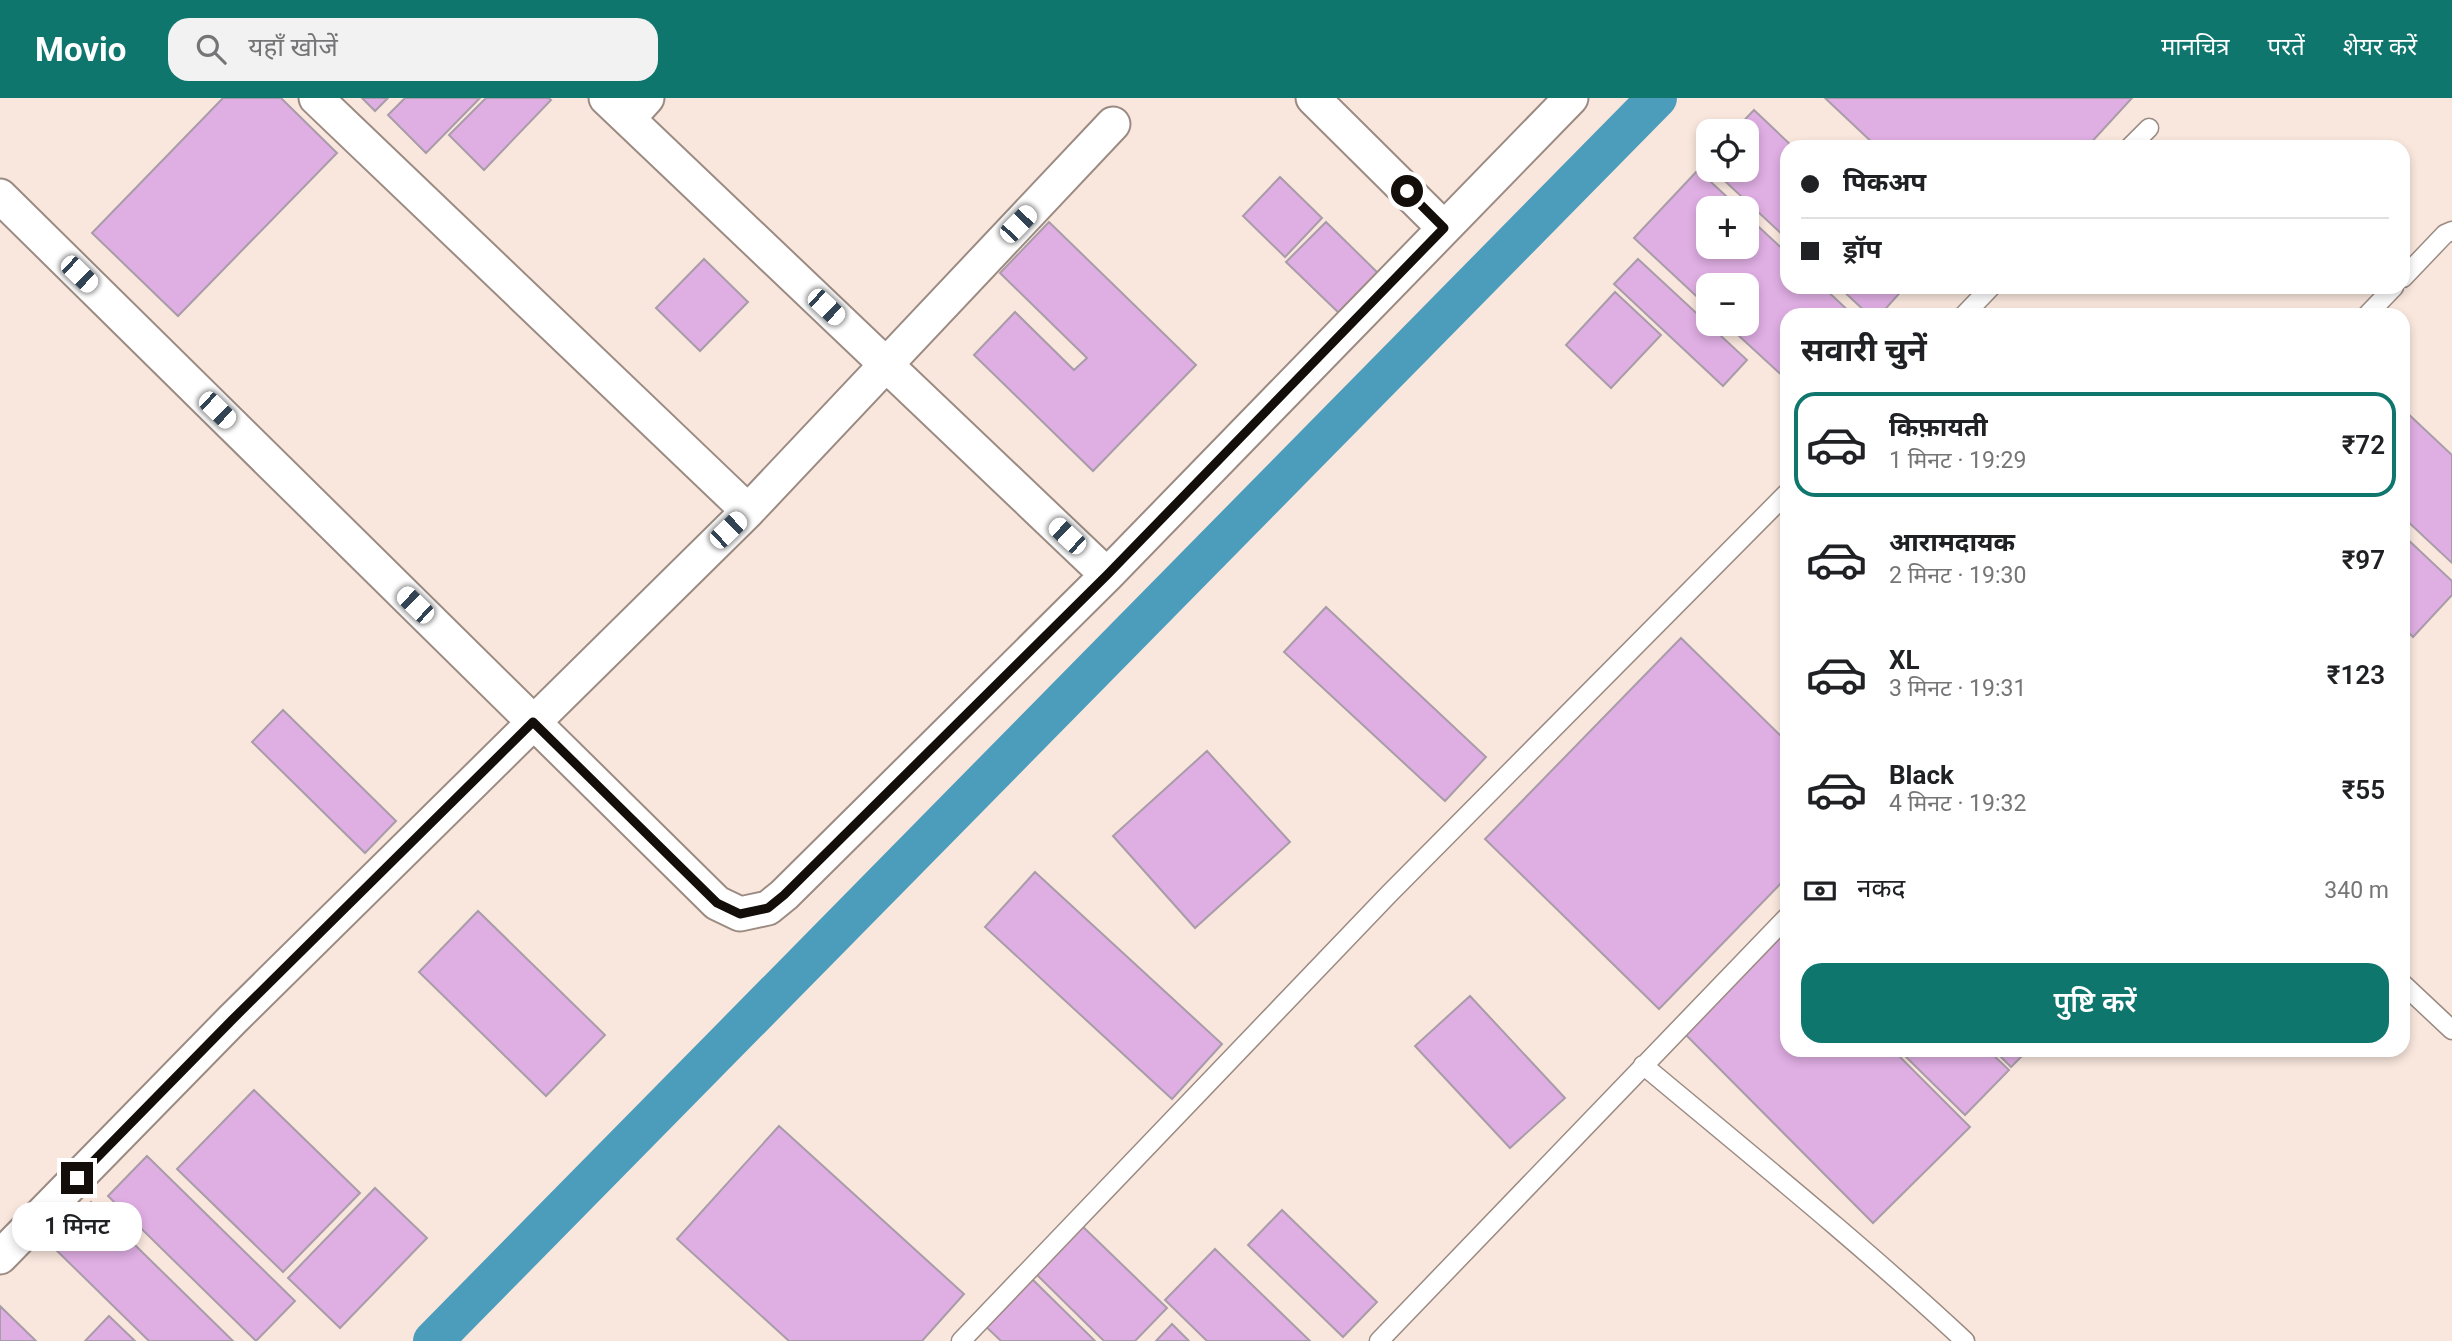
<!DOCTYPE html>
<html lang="hi">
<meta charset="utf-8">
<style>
:root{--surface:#fff;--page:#f2f2f2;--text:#202124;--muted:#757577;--line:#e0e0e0;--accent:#0f766e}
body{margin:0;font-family:Roboto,"Noto Sans Devanagari",sans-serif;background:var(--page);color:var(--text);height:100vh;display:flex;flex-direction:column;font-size:26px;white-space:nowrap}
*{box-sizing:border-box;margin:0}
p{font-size:23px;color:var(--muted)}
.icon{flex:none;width:38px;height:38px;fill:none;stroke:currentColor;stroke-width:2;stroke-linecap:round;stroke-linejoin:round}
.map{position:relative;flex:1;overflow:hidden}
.sheet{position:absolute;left:1780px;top:210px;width:630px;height:749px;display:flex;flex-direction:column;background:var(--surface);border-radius:21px;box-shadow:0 4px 10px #0003}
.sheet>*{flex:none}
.hud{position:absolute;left:1780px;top:42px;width:630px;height:154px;border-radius:21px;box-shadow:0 4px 10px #0003;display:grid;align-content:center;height:154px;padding:0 21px;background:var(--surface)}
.controls{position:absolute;left:1696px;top:21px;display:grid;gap:14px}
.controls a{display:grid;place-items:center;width:63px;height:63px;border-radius:14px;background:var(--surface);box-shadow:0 4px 10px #0003;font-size:35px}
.end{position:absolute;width:32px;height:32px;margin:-16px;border:9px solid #130e0a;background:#fff;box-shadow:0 0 0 4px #fff}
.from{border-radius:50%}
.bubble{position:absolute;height:49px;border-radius:21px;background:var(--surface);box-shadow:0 4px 10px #0003;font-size:23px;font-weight:600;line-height:49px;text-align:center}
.car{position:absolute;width:21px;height:42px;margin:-21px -10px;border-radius:9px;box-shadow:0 0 5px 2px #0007;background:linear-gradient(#fff 24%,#345 0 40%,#fff 0 76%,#345 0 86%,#fff 0)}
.hud b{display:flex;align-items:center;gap:24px;height:66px;font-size:26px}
.hud b+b{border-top:2px solid var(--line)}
.hud i{width:18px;height:18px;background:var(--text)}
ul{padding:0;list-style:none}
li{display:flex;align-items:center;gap:21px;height:105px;margin:0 14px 10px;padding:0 7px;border:4px solid transparent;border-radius:21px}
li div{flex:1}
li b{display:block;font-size:26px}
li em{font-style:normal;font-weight:600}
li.active{border-color:var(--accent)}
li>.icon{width:63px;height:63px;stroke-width:1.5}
h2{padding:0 21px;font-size:32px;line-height:84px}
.pay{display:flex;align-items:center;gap:18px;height:77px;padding:0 21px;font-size:26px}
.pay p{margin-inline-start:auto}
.action{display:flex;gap:14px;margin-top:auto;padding:14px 21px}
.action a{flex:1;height:80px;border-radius:21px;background:var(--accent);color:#fff;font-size:28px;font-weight:600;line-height:80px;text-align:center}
header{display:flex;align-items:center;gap:42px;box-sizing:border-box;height:98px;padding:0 35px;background:var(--accent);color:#fff}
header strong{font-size:33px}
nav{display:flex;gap:38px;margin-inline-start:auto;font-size:24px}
.search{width:490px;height:63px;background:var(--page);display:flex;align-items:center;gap:18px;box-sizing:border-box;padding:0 24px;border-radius:21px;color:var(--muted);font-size:26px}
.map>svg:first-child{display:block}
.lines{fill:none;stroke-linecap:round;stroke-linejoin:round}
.canal{stroke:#4c9dbb;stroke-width:40}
.building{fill:#dfaee3;stroke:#a89ca9;stroke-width:2}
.service-casing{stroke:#9b8b82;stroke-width:21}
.minor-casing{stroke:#9b8b82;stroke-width:37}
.service{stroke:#fff;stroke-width:18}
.minor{stroke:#fff;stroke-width:33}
.route{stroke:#130e0a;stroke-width:9}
</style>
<header>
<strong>Movio</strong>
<div class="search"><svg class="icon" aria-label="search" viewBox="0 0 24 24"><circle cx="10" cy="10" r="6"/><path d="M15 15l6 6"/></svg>यहाँ खोजें</div>
<nav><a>मानचित्र</a><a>परतें</a><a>शेयर करें</a></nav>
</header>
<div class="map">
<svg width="2452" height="1243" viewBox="0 0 2452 1243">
<rect width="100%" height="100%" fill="#f9e7dd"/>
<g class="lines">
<path class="canal" d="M 433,1243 L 1657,0"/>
</g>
<path class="building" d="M 223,0 L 281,0 L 337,55 L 178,218 L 92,135 Z
M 362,0 L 388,0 L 375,13 Z
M 405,0 L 480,0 L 426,55 L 388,17 Z
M 486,0 L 549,0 L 551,2 L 484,72 L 449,37 Z
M 1825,0 L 2132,0 L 2087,49 L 1877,49 Z
M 1754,12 L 1793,49 L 1787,49 L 1787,141 L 1713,72 L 1746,72 L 1746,33 L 1734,33 Z
M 1698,72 L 1739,110 L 1708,110 L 1708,149 L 1746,149 L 1746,117 L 1787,155 L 1787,189 L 1823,189 L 1853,217 L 1787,217 L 1787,282 L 1726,226 L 1746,226 L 1746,187 L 1708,187 L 1708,209 L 1634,140 Z
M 1280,79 L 1322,120 L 1285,159 L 1243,118 Z
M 1049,124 L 1196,267 L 1093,373 L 974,257 L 1015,214 L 1074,272 L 1087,260 L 1000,175 Z
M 1326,124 L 1379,176 L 1340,216 L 1286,164 Z
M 704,161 L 748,204 L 700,253 L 656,210 Z
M 1638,161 L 1747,262 L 1723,288 L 1614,186 Z
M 1839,189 L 1905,189 L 1880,217 L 1869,217 Z
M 1615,194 L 1661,237 L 1611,290 L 1566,247 Z
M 2403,311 L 2452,357 L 2452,465 L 2403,419 Z
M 2403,437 L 2452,483 L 2452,497 L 2413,539 L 2403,529 Z
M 1326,509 L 1486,659 L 1445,703 L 1284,554 Z
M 1681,540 L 1787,644 L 1787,779 L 1659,911 L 1485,741 Z
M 283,612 L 396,723 L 365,755 L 252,644 Z
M 1207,653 L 1290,744 L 1195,830 L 1113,738 Z
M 1035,774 L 1222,946 L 1172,1001 L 985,829 Z
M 478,813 L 605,937 L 546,998 L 419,874 Z
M 1776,834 L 1787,845 L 1787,952 L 1893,952 L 1970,1029 L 1873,1125 L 1679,930 Z
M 1470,898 L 1565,1000 L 1510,1050 L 1415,948 Z
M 1899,952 L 1988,952 L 2009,972 L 1965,1017 Z
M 1994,952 L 2028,952 L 2011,969 Z
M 254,992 L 360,1095 L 283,1174 L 177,1071 Z
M 779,1028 L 964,1196 L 922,1243 L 789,1243 L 677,1141 Z
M 147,1058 L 295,1203 L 256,1243 L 108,1098 Z
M 375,1090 L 427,1140 L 340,1230 L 288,1180 Z
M 91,1104 L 233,1243 L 149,1243 L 50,1146 Z
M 1282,1112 L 1377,1204 L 1343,1239 L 1248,1147 Z
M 1078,1124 L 1167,1210 L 1135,1243 L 1104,1243 L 1031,1171 Z
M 1215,1151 L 1310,1243 L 1207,1243 L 1165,1202 Z
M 1027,1176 L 1095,1243 L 1001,1243 L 980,1223 Z
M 0,1208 L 36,1243 L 0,1243 Z
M 109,1218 L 135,1243 L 85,1243 Z
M 1172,1226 L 1189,1243 L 1156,1243 Z"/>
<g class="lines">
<g class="service-casing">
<path id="service" d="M 2130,49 L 2149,30
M 2403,180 L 2445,136 L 2452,133
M 1964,217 L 1991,189
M 2367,217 L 2394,189
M 2403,886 L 2452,932
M 1643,967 C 1752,1058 1862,1147 1965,1243
M 961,1243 L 1389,796 L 1787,395
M 1379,1243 L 1787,819"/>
</g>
<g class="minor-casing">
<path id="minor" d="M 316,0 L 748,413
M 606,0 L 1107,477
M 1313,0 L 1444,130
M 628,21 L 647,0
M 0,98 L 717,805 L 740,816 L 768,810 L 784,797 L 1107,477 L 1571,0
M 0,1159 L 232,922 L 748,413 L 1113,26"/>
</g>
<use href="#service" class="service"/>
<use href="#minor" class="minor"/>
</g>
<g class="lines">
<path class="route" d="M 77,1080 L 232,922 L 533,624 L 717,805 L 740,816 L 768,810 L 784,797 L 1107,477 L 1444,130 L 1407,93"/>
</g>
</svg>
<div class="controls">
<a><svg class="icon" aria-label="locate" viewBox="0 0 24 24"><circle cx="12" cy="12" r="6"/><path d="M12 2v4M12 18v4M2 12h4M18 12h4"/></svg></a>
<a>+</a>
<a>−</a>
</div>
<i class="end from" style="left:1407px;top:93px"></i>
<i class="end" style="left:77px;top:1080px"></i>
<div class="bubble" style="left:12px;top:1104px;width:130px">1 मिनट</div>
<i class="car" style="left:1018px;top:126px;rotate:44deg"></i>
<i class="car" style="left:79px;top:176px;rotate:134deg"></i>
<i class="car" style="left:826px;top:209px;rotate:133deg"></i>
<i class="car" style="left:217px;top:312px;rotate:134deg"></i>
<i class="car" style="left:728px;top:432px;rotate:46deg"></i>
<i class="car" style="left:1067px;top:438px;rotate:313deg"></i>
<i class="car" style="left:415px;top:507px;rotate:314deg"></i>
<div class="hud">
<b><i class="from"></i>पिकअप</b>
<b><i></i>ड्रॉप</b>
</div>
<section class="sheet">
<h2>सवारी चुनें</h2>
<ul>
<li class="active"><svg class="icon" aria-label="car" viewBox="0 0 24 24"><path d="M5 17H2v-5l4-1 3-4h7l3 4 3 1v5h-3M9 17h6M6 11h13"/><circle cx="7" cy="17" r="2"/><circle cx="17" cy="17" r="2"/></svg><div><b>किफ़ायती</b><p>1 मिनट · 19:29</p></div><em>₹72</em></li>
<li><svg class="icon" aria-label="car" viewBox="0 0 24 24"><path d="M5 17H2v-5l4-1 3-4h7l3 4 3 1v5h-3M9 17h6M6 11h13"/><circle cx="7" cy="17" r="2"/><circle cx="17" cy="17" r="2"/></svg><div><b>आरामदायक</b><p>2 मिनट · 19:30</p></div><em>₹97</em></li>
<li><svg class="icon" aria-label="car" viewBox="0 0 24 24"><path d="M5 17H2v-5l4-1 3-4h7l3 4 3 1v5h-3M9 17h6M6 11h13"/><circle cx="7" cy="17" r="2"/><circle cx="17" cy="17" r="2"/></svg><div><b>XL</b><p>3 मिनट · 19:31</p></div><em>₹123</em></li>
<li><svg class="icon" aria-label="car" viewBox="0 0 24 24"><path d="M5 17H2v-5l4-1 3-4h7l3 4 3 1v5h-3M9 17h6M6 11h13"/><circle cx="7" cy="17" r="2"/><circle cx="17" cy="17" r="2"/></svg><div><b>Black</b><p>4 मिनट · 19:32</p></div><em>₹55</em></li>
</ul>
<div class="pay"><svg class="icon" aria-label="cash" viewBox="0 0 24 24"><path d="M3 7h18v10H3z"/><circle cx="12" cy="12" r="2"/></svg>नकद<p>340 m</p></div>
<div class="action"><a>पुष्टि करें</a></div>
</section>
</div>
